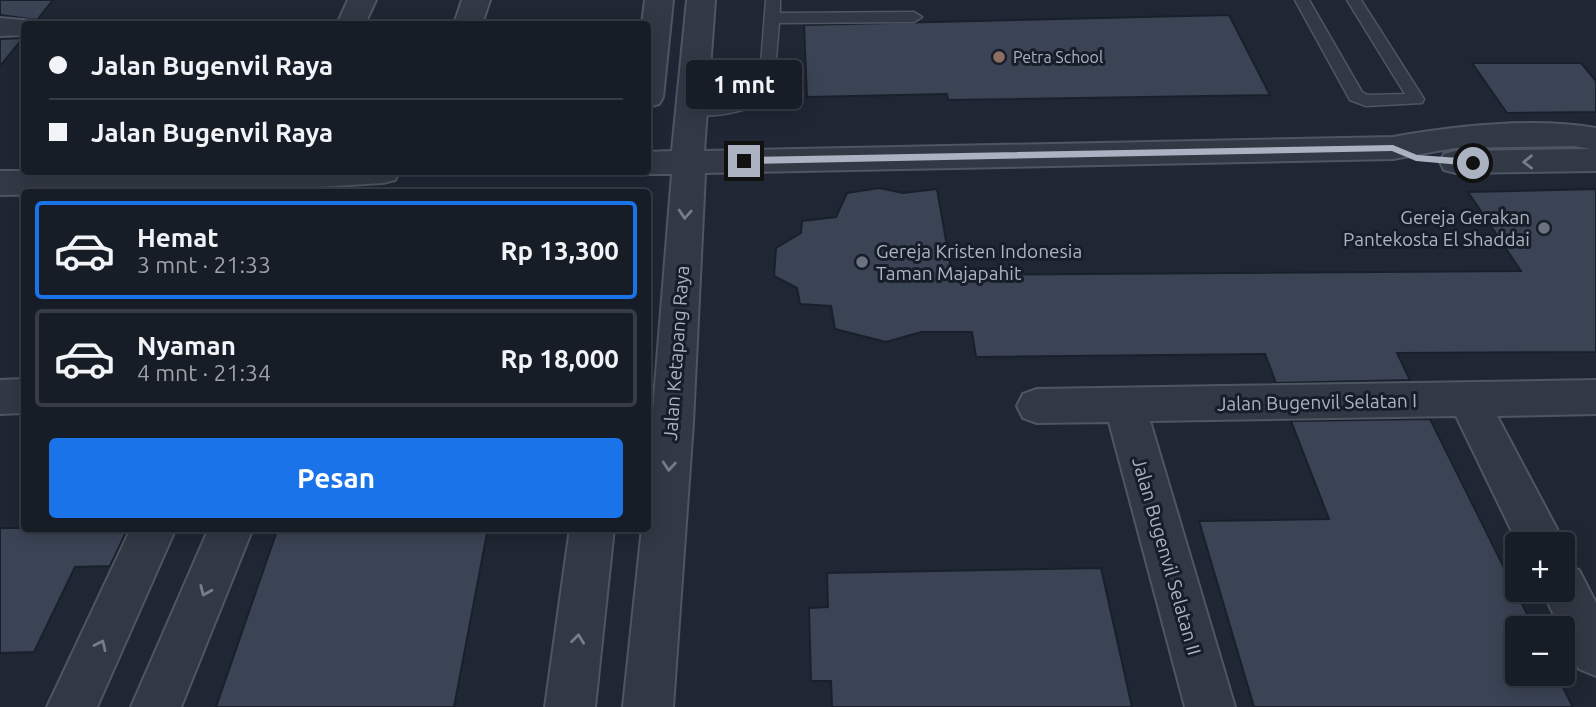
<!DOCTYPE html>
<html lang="id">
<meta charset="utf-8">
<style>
:root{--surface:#171d27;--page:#20262f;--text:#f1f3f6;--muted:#9ea2a7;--line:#363b44;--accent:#1a73e8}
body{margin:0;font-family:Ubuntu,sans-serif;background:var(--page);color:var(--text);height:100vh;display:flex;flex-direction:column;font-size:26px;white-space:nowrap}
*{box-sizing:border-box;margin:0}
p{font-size:23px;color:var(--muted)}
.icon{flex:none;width:38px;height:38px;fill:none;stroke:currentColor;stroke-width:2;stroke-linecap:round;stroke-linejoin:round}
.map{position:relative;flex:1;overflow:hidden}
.sheet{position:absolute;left:21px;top:189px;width:630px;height:343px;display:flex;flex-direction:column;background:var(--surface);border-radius:7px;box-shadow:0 4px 18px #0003,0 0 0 2px var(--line)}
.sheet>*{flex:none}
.hud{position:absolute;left:21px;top:21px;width:630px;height:154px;border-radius:7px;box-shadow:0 4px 18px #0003,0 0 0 2px var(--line);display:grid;align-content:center;height:154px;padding:0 28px;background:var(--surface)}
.controls{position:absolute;left:1505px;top:532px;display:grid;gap:14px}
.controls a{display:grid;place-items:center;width:70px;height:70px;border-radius:7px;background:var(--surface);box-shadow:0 4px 18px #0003,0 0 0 2px var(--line);font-size:35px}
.end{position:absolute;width:32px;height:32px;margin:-16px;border:9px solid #abb3c2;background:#111;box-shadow:0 0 0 4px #111}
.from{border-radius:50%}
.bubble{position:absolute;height:49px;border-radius:7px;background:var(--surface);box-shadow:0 4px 18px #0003,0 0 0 2px var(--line);font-size:23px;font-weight:600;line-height:49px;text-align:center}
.hud b{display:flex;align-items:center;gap:24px;height:66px;font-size:26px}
.hud b+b{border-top:2px solid var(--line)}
.hud i{width:18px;height:18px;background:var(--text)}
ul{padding:12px 0 0;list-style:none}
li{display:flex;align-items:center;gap:21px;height:98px;margin:0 14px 10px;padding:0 14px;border:4px solid var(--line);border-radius:7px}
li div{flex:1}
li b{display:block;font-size:26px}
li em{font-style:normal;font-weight:600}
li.selected{border-color:var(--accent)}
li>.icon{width:63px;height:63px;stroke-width:1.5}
.button{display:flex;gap:14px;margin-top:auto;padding:14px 28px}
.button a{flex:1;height:80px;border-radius:7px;background:var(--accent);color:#fff;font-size:28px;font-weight:600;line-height:80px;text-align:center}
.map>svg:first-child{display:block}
.building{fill:#3b4455;stroke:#1a202b;stroke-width:2}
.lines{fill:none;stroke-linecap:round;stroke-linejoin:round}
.lane-casing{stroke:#4f5663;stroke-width:3}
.street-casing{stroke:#4f5663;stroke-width:4}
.lane{fill:#323945;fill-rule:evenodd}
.street{fill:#323945;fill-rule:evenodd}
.oneway{stroke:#757c8a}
.route{fill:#abb3c2}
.education-dot{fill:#8d6e63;stroke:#181e29;stroke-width:2.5}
.worship-dot{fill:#6b7280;stroke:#181e29;stroke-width:2.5}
.labels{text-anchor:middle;stroke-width:6;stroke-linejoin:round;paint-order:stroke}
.far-poi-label{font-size:16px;fill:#abb3c2;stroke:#181e29;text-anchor:start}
.poi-label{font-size:19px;fill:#abb3c2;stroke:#181e29;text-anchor:end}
.street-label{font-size:19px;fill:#abb3c2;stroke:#181e29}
</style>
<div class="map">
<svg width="1596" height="707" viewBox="0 0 1596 707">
<rect width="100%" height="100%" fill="#1f2734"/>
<path class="building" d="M 0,0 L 53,0 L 37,20 L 0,15 Z
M 1229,15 L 1270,95 L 948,100 L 947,94 L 807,97 L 804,25 Z
M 23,38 L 0,66 L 0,39 Z
M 1472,63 L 1581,63 L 1596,81 L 1596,112 L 1507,113 Z
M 879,188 L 903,193 L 937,189 L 952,275 L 1521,271 L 1468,192 L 1596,189 L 1596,352 L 1397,353 L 1410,380 L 1276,383 L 1265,354 L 976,357 L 972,332 L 921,332 L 886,342 L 835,329 L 831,306 L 800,304 L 797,288 L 774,276 L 776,248 L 801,233 L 802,221 L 836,217 L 847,193 Z
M 1430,419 L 1534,628 L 1517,628 L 1517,674 L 1556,674 L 1573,707 L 1254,707 L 1199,521 L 1329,519 L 1291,421 Z
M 0,528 L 128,528 L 110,566 L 75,567 L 34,652 L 0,653 Z
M 278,528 L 488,528 L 454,707 L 216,707 Z
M 1101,568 L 1132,707 L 832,707 L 831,681 L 811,681 L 809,608 L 828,607 L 827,573 Z"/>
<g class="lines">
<g class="lane-casing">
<path id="lane" d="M 766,0 L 780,0 L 780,13 L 914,12 L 922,17 L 914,22 L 779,23 L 773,95 C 753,112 708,120 683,113 L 681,109 L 683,105 L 740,100 L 759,89 Z
M 1295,0 L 1309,0 L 1362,92 L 1368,95 L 1405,94 L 1347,0 L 1361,0 L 1424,99 L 1422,103 L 1366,106 L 1350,100 Z"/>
</g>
<g class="street-casing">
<path id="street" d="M 348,0 L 376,0 L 365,24 L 337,24 Z
M 462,0 L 490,0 L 482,24 L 454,24 Z
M 645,0 L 673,0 L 663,97 L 659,104 L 648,107 L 648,24 L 642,24 Z
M 687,0 L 715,0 L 704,151 L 1393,137 C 1456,126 1533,117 1596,128 L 1596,171 L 1456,173 L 1444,170 L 1440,162 L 1444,154 L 1456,151 L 1591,149 L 1574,146 L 1454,148 L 1393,159 L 705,173 L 693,423 L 673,707 L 623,707 L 642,528 L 648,528 L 648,473 L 672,174 L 648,174 L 638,172 L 648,172 L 648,152 L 672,151 Z
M 0,18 L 34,21 L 36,24 L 24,24 L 24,35 L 0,36 Z
M 0,171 L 399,172 L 395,180 L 383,183 L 269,190 L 0,195 Z
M 24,379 L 24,413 L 0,414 L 0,380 Z
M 1596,380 L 1596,414 L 1497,416 L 1557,529 L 1563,544 L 1563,545 L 1518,544 L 1456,416 L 1150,421 L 1235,707 L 1185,707 L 1109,422 L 1037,423 L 1023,418 L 1017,406 L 1023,394 L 1037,389 Z
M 131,528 L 176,528 L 97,707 L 47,707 Z
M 209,528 L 253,528 L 181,707 L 131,707 Z
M 570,528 L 614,528 L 595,707 L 545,707 Z
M 1563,564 L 1579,570 L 1596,603 L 1596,676 L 1579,669 L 1563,635 L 1563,628 L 1560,628 L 1542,590 L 1563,590 Z"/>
</g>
<use href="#lane" class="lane"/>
<use href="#street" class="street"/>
</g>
<defs><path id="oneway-chevron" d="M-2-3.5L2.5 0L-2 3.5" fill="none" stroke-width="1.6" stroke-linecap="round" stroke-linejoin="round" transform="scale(1.75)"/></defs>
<g class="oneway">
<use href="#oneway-chevron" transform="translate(1528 162) rotate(179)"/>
<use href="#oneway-chevron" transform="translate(685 214) rotate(94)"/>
<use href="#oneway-chevron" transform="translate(669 466) rotate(95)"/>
<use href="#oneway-chevron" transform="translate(205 591) rotate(113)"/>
<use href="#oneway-chevron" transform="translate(578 639) rotate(-83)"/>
<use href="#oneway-chevron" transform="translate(101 645) rotate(-65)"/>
</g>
<path class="route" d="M 1393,145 L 1417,155 L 1473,159 L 1478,163 L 1473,166 L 1416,161 L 1392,151 L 744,164 L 739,161 L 744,157 Z"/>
<circle class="education-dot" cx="999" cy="57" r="7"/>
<g class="worship-dot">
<circle cx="1544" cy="228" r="7"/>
<circle cx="862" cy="262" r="7"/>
</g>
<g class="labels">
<g class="far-poi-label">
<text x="1013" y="63">Petra School</text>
</g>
<g class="poi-label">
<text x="1530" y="224">Gereja Gerakan<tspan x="1530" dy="22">Pantekosta El Shaddai</tspan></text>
<text x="876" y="258" text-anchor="start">Gereja Kristen Indonesia<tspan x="876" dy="22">Taman Majapahit</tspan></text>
</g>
<g class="street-label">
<text transform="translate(676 353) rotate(-86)" y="7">Jalan Ketapang Raya</text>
<text transform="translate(1317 402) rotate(-1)" y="7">Jalan Bugenvil Selatan I</text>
<text transform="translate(1167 556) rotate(74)" y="7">Jalan Bugenvil Selatan II</text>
</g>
</g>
</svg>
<div class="controls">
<a>+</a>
<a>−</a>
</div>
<i class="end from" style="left:1473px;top:163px"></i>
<i class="end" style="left:744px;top:161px"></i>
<div class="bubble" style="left:686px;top:60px;width:116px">1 mnt</div>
<div class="hud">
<b><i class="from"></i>Jalan Bugenvil Raya</b>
<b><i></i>Jalan Bugenvil Raya</b>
</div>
<section class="sheet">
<ul>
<li class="selected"><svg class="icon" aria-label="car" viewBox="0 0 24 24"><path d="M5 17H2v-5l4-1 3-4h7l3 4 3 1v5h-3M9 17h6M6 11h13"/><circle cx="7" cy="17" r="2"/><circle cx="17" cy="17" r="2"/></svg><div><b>Hemat</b><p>3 mnt · 21:33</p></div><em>Rp 13,300</em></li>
<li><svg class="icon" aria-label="car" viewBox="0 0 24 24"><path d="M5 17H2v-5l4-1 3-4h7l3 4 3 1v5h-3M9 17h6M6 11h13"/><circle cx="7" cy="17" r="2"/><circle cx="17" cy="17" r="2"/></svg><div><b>Nyaman</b><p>4 mnt · 21:34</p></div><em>Rp 18,000</em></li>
</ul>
<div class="button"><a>Pesan</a></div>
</section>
</div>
